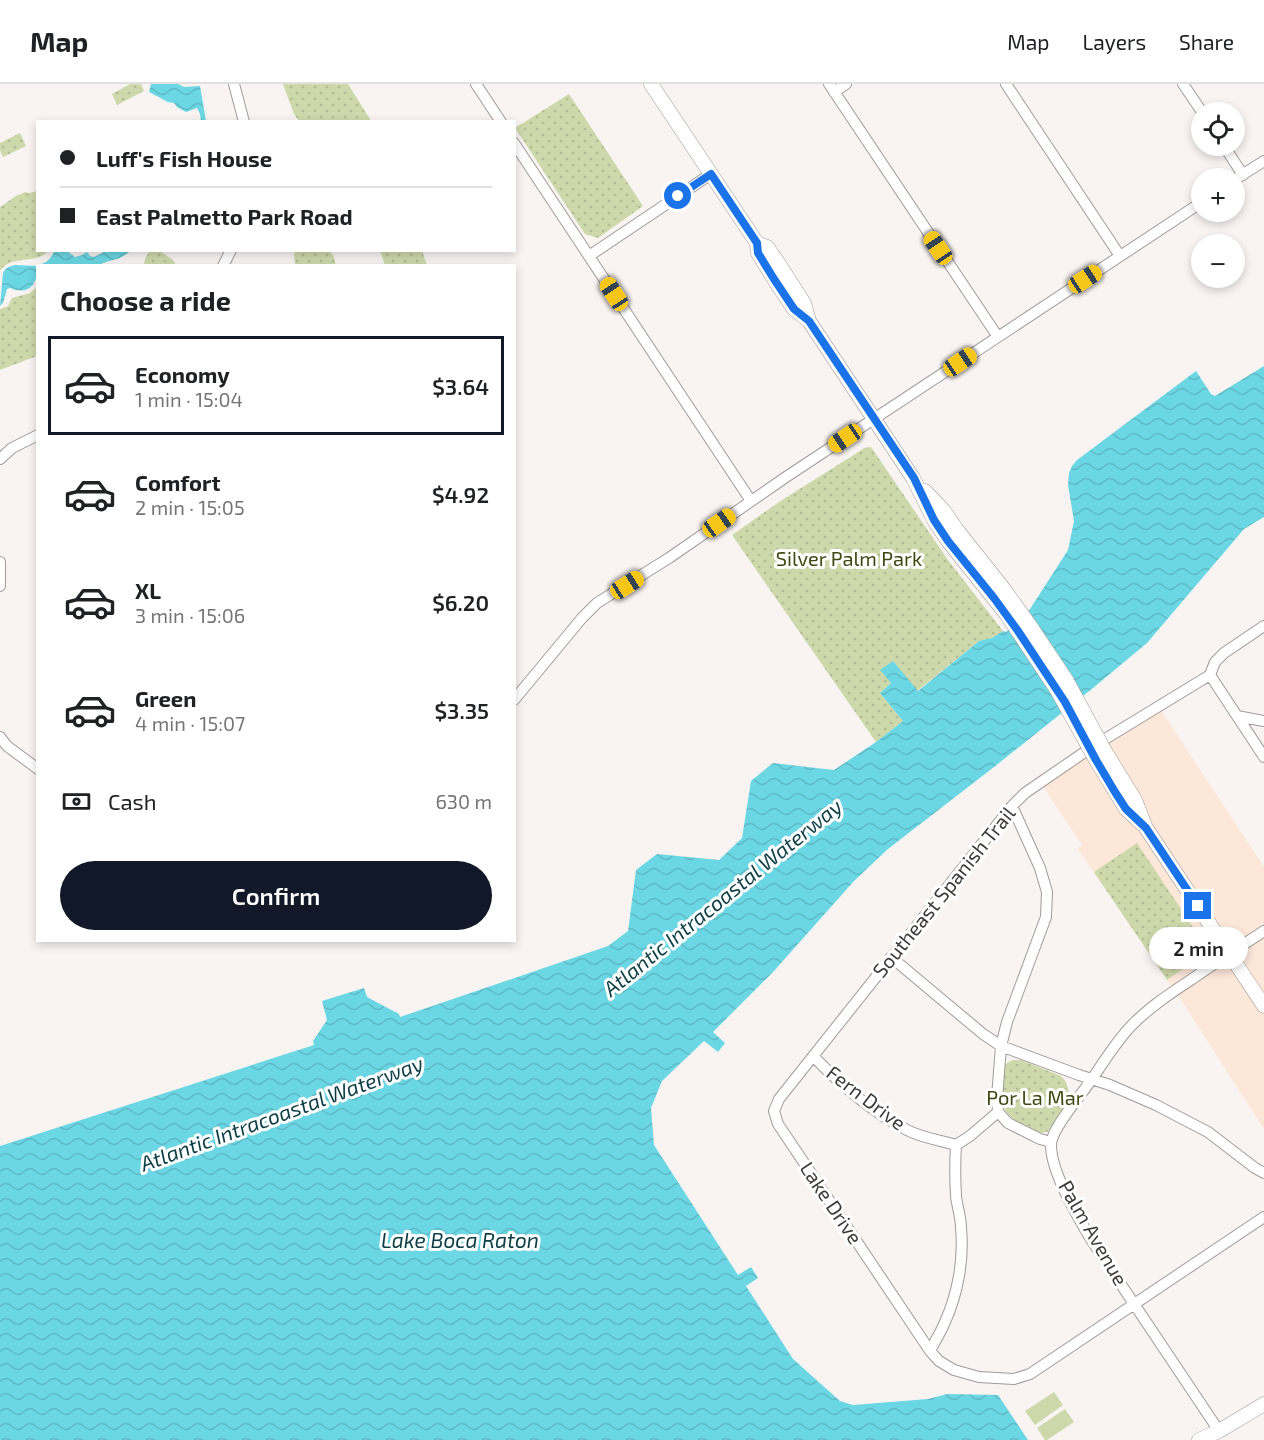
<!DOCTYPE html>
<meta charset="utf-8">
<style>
:root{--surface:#fff;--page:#f2f2f2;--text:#202124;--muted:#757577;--line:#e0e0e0;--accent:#111827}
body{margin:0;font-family:"Exo 2",sans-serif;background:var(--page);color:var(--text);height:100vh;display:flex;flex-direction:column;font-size:22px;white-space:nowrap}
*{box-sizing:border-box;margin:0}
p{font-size:20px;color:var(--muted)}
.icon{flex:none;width:33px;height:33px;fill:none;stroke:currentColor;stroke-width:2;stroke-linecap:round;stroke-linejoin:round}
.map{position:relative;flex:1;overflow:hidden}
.panel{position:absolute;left:36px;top:180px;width:480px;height:678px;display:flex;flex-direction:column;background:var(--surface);border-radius:0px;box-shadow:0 3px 9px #0003}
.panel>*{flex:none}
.guide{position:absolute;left:36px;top:36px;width:480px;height:132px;border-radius:0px;box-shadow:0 3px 9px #0003;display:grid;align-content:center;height:132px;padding:0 24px;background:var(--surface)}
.controls{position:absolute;left:1191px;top:18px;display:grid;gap:12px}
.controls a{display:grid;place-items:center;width:54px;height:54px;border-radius:50%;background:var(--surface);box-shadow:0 3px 9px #0003;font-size:30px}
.end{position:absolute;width:27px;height:27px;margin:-14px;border:8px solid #1a73e8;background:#fff;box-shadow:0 0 0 3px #fff}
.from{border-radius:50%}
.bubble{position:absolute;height:42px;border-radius:21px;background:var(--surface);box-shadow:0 3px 9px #0003;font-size:20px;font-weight:600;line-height:42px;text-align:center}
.car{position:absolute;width:18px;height:36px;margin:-18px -9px;border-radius:8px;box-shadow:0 0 4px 2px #0007;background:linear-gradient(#f5c518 24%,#345 0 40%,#f5c518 0 76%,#345 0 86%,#f5c518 0)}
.guide b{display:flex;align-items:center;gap:21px;height:57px;font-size:22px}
.guide b+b{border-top:2px solid var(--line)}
.guide i{width:15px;height:15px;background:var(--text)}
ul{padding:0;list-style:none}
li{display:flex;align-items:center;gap:18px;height:99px;margin:0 12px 9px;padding:0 12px;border:3px solid transparent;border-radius:0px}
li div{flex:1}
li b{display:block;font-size:22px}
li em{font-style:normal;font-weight:600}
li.current{border-color:var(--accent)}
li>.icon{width:54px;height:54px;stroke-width:1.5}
h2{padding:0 24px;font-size:27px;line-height:72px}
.pay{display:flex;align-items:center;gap:15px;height:66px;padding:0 24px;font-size:22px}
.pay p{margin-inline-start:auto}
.action{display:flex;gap:12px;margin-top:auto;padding:12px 24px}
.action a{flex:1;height:69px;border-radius:36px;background:var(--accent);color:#fff;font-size:24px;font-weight:600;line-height:69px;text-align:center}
header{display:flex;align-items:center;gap:36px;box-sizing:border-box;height:84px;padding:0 30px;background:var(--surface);border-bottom:2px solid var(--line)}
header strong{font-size:28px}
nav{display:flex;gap:33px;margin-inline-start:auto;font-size:21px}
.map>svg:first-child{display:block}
.commercial{fill:#fce7d9}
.green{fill:url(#green-dots)}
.pitch{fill:#cdd9ab}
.water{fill:url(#water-waves)}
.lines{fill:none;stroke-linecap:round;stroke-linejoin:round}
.minor-casing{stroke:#a09b98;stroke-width:12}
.major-casing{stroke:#a09b98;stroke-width:15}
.minor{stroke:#fff;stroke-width:10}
.major{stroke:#fff;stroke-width:14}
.major-bridge-casing{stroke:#a09b98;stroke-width:15;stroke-linecap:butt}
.major-bridge{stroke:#fff;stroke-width:14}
.route{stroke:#1a73e8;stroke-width:8}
.labels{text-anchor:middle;stroke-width:6;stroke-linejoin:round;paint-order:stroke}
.park-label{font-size:20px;fill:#3e4810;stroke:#fff}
.street-label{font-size:20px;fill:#3d3b3a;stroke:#fff}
.water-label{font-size:21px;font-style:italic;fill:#0c3f45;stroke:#fff}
</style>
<header>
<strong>Map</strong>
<nav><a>Map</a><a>Layers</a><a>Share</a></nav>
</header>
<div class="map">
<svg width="1264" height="1356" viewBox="0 0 1264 1356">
<defs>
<pattern id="green-dots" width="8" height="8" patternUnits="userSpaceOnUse" patternTransform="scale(1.5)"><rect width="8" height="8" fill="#cdd9ab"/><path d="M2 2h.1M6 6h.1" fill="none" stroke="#b1bb94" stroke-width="1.8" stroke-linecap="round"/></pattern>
<pattern id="water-waves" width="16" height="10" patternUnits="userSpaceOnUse" patternTransform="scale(1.5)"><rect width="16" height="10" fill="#6bd7e4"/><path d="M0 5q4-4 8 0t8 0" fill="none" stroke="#5eb9c4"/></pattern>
</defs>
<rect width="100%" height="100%" fill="#f9f4f1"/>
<path class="commercial" d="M 1156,619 L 1264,783 L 1264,1045 L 1187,925 L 1078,765 L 1082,761 L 1037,693 Z"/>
<path class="green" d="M 130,0 L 141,0 L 144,7 L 117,21 L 112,10 Z
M 283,0 L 348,0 L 371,37 L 299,37 L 294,30 Z
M 569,10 L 643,122 L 598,154 L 585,150 L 515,44 Z
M 20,49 L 26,62 L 3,73 L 0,66 L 0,59 Z
M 37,107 L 38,166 L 48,167 C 36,181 11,170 0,187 L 0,123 L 16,112 L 25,108 L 29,109 Z
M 150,166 L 160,167 L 173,176 L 176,181 L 144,181 L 145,175 Z
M 295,167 L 329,167 L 333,171 L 336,181 L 295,181 L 294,171 Z
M 380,167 L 422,167 L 427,181 L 385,181 Z
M 37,203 L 37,272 L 0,286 L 0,225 L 8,222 L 12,214 L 30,209 Z
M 871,363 L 948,476 L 1003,547 L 992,554 L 979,557 L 917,607 L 893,577 L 881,586 L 891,599 L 880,609 L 903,637 L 876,658 L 732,451 L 782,416 L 860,367 L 864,364 Z
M 1137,759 L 1209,867 L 1167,896 L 1094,788 Z
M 1013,976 L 1021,976 L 1061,992 L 1066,998 L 1069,1008 L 1068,1021 L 1055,1041 L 1047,1048 L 1040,1049 L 1021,1042 L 1010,1032 L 1005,1026 L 1001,1003 L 1004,983 L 1007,979 Z"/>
<path class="pitch" d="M 1054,1308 L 1063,1321 L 1035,1341 L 1025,1327 Z
M 1065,1325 L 1074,1338 L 1047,1356 L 1045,1356 L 1037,1344 Z"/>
<path class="water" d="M 151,0 L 178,0 L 184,3 L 200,2 L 206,37 L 201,37 L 200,30 L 197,24 L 186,28 L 177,23 L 174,19 L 168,18 L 149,8 Z
M 55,167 L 67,167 L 75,173 L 82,171 L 87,168 L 90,172 L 94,173 L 106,167 L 131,167 L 120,174 L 106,178 L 99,181 L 38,181 C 48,179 50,174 55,167 Z
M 15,181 L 37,182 C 38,200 29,212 10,204 L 7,205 L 3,219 L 0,222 L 3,189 C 5,184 10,182 15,181 Z
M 1264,282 L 1264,433 L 1244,445 L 1147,559 L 1093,604 L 994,683 L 888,765 L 854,797 L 774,887 L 713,948 L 725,959 L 718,968 L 704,957 L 662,997 L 651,1024 L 654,1061 L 738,1191 L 751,1183 L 758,1194 L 746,1202 L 793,1275 L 840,1317 L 853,1321 L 928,1315 L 947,1310 L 998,1311 L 1028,1356 L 0,1356 L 0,1062 L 314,961 L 313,957 L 327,936 L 322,917 L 364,904 L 367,913 L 399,930 L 400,933 L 608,862 L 628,847 L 636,786 L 657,770 L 719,776 L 742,754 L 751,697 L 773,679 L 834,686 L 876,658 L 903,637 L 880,609 L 891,599 L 880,586 L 893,577 L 918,607 L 979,557 L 992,554 L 1003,547 L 1006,548 L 1030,525 L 1068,466 L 1074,437 L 1068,401 L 1069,389 L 1072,382 L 1077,376 L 1196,287 L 1211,310 L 1215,312 Z"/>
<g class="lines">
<g class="minor-casing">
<path id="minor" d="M 234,0 L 244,38
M 476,0 L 501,38
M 829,0 L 998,253
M 1006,0 L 1120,172
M 1183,0 L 1202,28
M 834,8 L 846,0
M 514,59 L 751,417
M 1224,62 L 1243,91
M 1234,96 L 1264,77
M 589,172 L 711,90
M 223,182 L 231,166
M 0,375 L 12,364 L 38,351
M 0,478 L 0,502
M 1264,542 L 1224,569 L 1215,578 L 1210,591 L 1092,663 L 1025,709 L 1012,722 L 779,1015 L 774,1027 L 778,1040 L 930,1267 L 939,1277 L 954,1286 L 979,1293 L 1014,1295 L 1030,1290 L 1264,1133
M 1210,591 L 1264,673
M 514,616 L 582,534 L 597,519 L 669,474 L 786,393 L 1202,118
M 1237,632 L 1264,637
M 0,653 L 7,662 L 38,685
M 891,873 L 983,950 L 1001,962 L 1079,991 L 1110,1001 L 1156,1021 L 1208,1048 L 1255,1084 L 1264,1089
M 813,972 C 840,1000 872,1028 907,1046 C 922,1054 940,1056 956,1061
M 998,1028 L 997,1014 L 1001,962 L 1007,938 L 1046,833 L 1047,808 L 1040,784 L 1012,722
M 998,1028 L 1008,1039 L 1040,1055 L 1051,1058
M 956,1061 L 970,1052 L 998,1028
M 930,1267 C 935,1257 941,1248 945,1238 C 958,1209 964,1175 961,1144 C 961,1133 957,1122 956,1112 C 955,1095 955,1078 956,1061
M 1219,1347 L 1092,1157 C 1078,1133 1051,1089 1051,1061 C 1051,1047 1073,1021 1081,1010 C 1099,987 1113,960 1133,940 C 1152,921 1174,907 1195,893 C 1218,877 1241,862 1264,847"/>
</g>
<g class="major-casing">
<path id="major" d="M 651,0 L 757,159 L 758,169 L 774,195 L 794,225 L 809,237 L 913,394 L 934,436 L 948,457 L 1007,531 L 1057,606
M 757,159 L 767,163 L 777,177 L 804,219 L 809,237
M 925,407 L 944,427 L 957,446 L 1003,504 L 1029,540 L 1067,597
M 1106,669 L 1135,716 L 1146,744 L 1264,922
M 1096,676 L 1126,725 L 1142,740
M 1199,1356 L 1219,1347 L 1264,1320"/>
</g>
<use href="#minor" class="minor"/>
<use href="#major" class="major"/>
<g class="major-bridge-casing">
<path id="major-bridge" d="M 1067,597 L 1106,669
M 1057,606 L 1096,676"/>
</g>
<use href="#major-bridge" class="major-bridge"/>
</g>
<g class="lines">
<path class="route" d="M 678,112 L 711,90 L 757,159 L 758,169 L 774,195 L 794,225 L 809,237 L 914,394 L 934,436 L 948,457 L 994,514 L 1018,547 L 1065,618 L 1096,676 L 1115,708 L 1126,725 L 1146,744 L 1198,822"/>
</g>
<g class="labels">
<g class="park-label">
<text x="849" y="482">Silver Palm Park</text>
<text x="1035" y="1021">Por La Mar</text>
</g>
<g class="street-label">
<text transform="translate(944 808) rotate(-51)" y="7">Southeast Spanish Trail</text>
<text transform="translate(866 1014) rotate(37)" y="7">Fern Drive</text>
<text transform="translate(831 1119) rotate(56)" y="7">Lake Drive</text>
<text transform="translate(1093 1149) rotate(60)" y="7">Palm Avenue</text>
</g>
<g class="water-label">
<text transform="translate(723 814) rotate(-39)" y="7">Atlantic Intracoastal Waterway</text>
<text transform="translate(282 1030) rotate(-20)" y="7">Atlantic Intracoastal Waterway</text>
<text x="460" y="1164">Lake Boca Raton</text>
</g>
</g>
</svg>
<div class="controls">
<a><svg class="icon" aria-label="locate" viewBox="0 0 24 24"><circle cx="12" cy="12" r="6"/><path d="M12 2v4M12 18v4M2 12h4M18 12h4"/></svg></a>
<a>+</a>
<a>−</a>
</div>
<i class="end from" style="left:678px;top:112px"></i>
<i class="end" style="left:1198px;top:822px"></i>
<div class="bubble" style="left:1149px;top:843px;width:99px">2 min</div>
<i class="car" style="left:938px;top:164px;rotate:326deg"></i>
<i class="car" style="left:1085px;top:195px;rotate:57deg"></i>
<i class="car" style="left:614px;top:210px;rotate:327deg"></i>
<i class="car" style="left:960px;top:278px;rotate:56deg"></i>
<i class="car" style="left:845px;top:354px;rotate:236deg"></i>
<i class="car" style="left:719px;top:439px;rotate:55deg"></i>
<i class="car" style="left:627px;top:501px;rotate:58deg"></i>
<div class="guide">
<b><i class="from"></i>Luff's Fish House</b>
<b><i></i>East Palmetto Park Road</b>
</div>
<section class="panel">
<h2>Choose a ride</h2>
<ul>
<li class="current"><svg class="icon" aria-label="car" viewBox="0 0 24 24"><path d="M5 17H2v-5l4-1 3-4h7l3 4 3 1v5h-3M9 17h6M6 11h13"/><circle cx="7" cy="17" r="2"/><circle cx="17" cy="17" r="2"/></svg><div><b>Economy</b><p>1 min · 15:04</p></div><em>$3.64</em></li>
<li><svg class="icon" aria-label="car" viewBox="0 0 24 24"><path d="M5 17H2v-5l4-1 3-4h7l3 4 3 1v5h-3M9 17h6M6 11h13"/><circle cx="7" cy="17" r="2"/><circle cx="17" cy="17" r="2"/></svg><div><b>Comfort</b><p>2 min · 15:05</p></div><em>$4.92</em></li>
<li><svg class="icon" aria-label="car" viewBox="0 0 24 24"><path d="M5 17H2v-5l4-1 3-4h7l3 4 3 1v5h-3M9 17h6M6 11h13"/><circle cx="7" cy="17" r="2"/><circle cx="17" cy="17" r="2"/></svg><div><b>XL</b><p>3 min · 15:06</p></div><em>$6.20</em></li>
<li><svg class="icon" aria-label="car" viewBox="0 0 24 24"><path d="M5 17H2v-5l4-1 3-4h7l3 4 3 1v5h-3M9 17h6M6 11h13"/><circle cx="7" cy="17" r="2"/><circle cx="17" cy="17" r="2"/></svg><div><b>Green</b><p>4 min · 15:07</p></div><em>$3.35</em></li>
</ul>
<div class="pay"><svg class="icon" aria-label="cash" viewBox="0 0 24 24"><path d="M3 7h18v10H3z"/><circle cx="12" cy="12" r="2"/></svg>Cash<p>630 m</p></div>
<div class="action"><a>Confirm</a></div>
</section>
</div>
